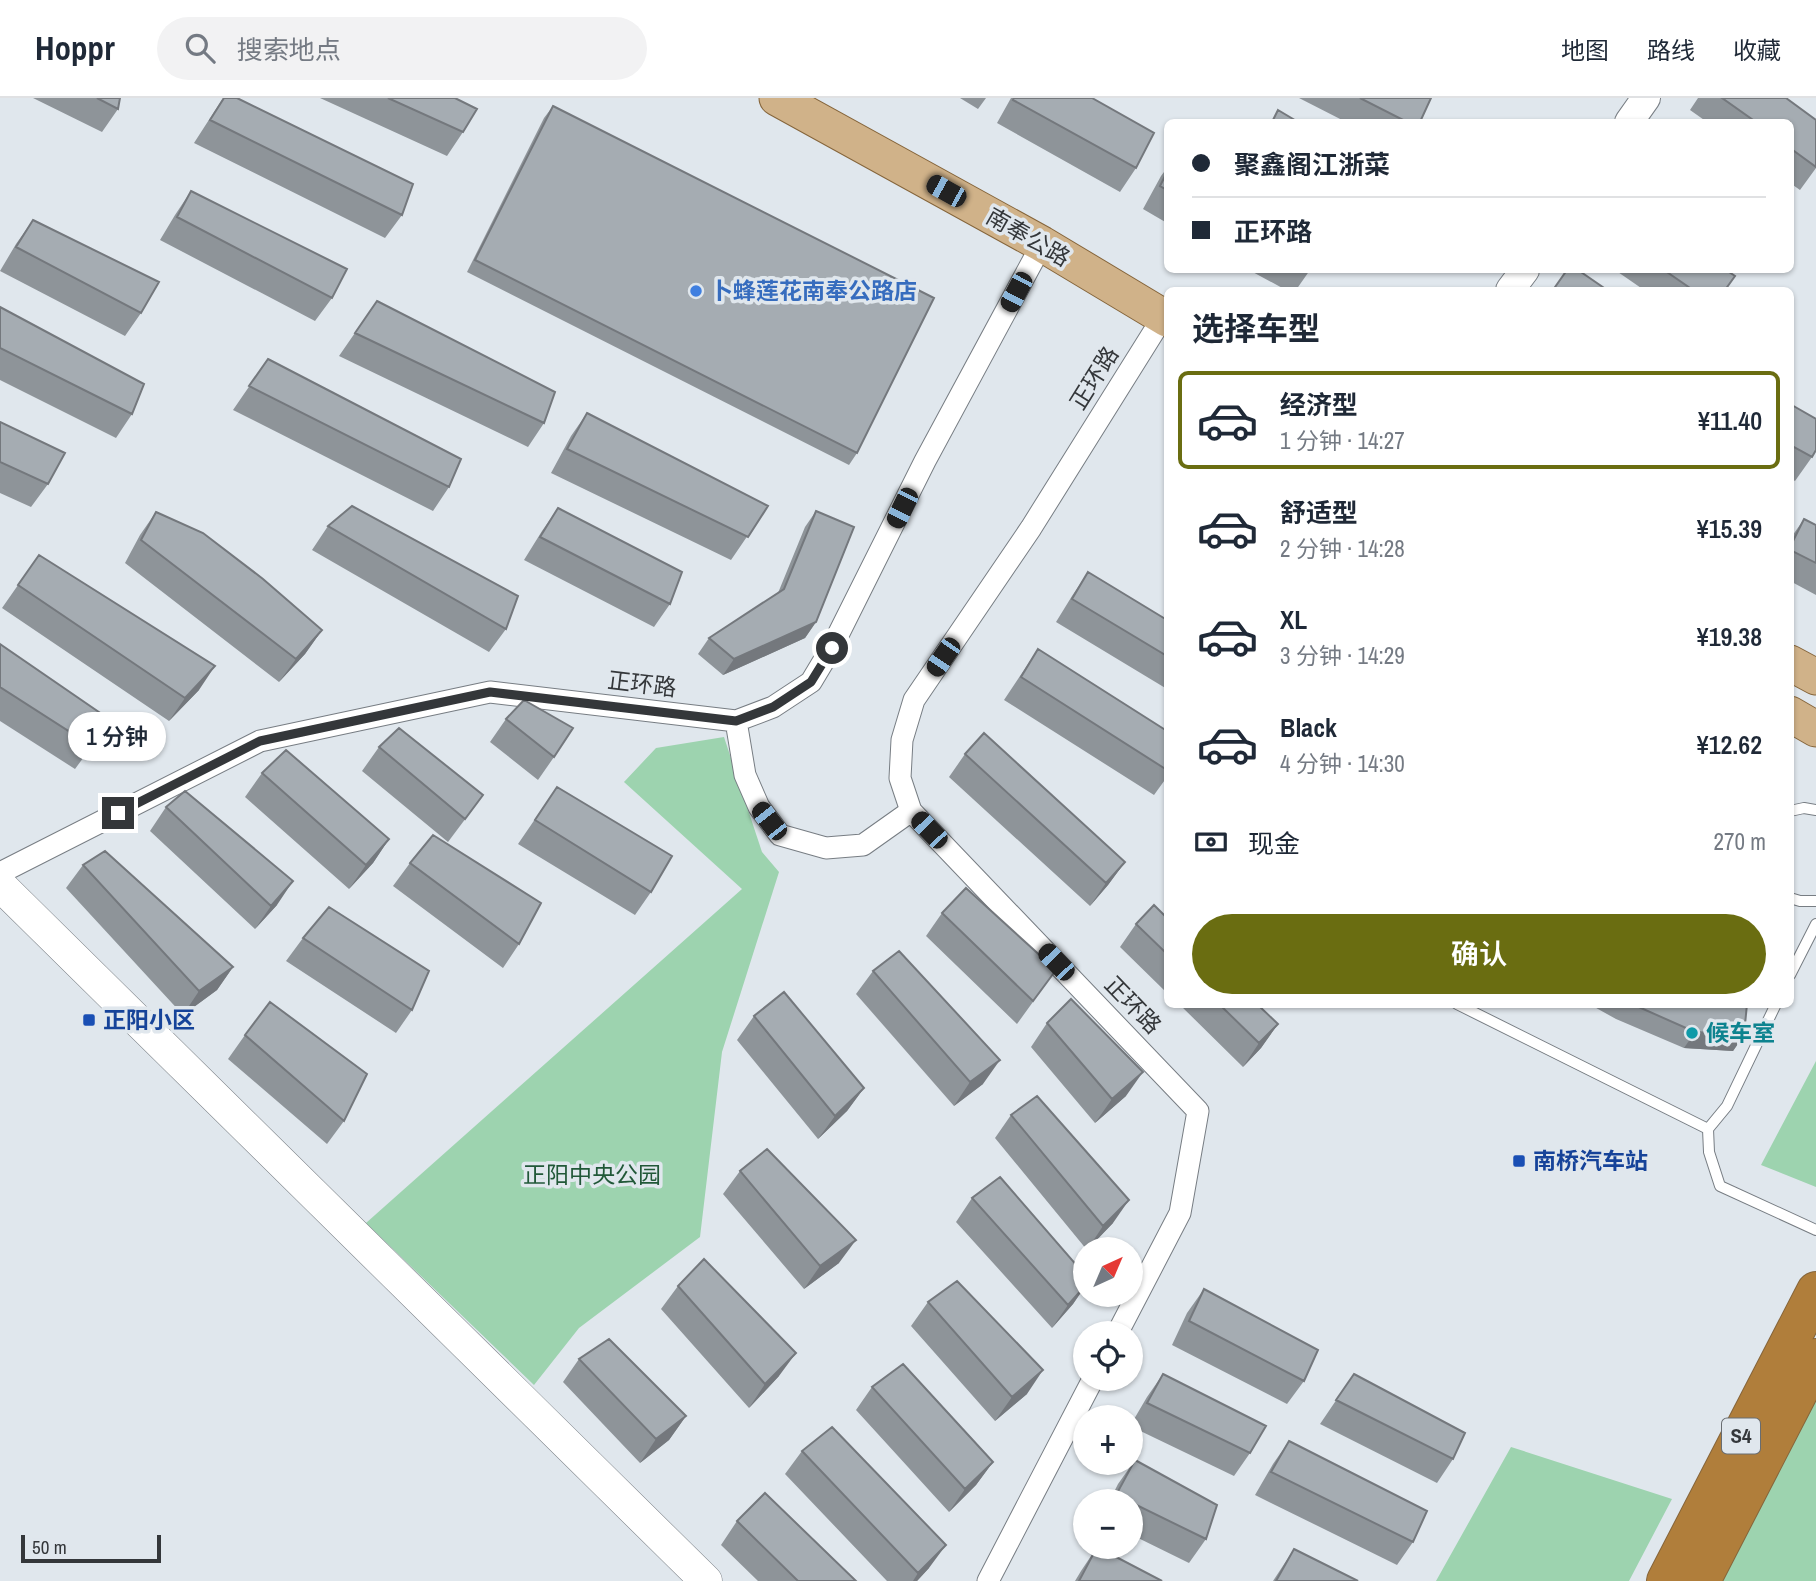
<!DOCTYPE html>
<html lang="zh">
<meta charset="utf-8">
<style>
:root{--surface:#fff;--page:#f2f2f3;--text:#1f2937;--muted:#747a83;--line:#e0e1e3;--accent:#6a6d11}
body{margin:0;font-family:"Archivo Narrow","Noto Sans SC",sans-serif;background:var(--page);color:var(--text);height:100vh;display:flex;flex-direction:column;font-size:26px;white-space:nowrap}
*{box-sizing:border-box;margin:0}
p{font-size:23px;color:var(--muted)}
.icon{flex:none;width:38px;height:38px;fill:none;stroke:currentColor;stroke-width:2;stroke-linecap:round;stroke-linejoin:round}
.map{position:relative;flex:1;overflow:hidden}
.sheet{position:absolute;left:1164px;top:189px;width:630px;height:721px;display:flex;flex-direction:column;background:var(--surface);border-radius:10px;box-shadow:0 2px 5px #0004}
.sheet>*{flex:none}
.hud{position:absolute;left:1164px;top:21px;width:630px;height:154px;border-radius:10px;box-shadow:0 2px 5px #0004;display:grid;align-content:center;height:154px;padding:0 28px;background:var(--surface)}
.needle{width:46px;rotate:44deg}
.tools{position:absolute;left:1073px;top:1139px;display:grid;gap:14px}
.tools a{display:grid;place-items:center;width:70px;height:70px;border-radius:50%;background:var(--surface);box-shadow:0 2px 5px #0004;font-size:35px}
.scale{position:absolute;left:21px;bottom:18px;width:140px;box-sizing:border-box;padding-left:7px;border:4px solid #34373a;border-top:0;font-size:19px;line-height:24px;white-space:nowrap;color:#34373a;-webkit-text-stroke:5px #e0e7ed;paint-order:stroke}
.end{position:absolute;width:32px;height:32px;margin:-16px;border:9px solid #34373a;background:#fff;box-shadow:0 0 0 4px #fff}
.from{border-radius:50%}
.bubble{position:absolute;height:49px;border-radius:24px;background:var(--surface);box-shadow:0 2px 5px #0004;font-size:23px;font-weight:600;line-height:49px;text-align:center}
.car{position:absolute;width:21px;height:42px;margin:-21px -10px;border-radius:9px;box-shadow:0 0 5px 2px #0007;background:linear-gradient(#222 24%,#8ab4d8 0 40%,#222 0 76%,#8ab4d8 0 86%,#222 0)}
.hud b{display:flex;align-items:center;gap:24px;height:66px;font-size:26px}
.hud b+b{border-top:2px solid var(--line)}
.hud i{width:18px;height:18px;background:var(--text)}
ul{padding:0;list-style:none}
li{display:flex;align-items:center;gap:21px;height:98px;margin:0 14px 10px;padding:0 14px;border:4px solid transparent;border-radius:10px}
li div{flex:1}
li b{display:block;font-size:26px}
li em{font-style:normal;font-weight:600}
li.selected{border-color:var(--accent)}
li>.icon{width:63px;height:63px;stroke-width:1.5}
h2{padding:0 28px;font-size:32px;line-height:84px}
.pay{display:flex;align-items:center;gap:18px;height:77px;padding:0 28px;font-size:26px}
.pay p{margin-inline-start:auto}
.button{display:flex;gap:14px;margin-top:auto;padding:14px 28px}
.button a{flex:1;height:80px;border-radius:42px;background:var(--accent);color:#fff;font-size:28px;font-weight:600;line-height:80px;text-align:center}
header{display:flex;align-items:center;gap:42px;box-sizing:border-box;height:98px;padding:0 35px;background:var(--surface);border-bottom:2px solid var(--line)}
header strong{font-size:33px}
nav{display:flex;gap:38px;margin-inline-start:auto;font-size:24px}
.search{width:490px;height:63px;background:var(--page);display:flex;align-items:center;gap:18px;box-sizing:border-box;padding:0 24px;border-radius:38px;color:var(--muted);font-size:26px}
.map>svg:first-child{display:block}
.green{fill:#9dd3af}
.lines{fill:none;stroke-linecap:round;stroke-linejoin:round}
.service-casing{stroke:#777d83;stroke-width:12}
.minor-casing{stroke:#777d83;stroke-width:23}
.tertiary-casing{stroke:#777d83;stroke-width:30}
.secondary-casing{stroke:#777d83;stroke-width:33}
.primary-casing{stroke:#85653b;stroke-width:37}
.motorway-casing{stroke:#85653b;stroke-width:40}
.service{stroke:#fff;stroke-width:10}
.minor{stroke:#fff;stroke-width:21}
.tertiary{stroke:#fff;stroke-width:28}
.secondary{stroke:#fff;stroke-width:32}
.primary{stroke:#d0b289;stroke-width:35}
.motorway{stroke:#b07e3b;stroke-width:38}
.wall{fill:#8e9499}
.shaded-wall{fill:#74787d}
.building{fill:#a5acb2;stroke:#74787d;stroke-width:2}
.route{stroke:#34373a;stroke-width:9}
.shop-dot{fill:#3f7fe0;stroke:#e0e7ed;stroke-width:2.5}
.transit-dot{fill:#1a4fb4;stroke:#e0e7ed;stroke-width:2.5}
.culture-dot{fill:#0f9aa8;stroke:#e0e7ed;stroke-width:2.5}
.labels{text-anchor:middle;stroke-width:7;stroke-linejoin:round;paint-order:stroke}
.shield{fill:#e0e7ed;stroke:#686c70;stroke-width:2}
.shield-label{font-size:21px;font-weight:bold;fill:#34373a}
.street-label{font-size:23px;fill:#34373a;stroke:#e0e7ed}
.shop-label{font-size:23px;font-weight:bold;fill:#366cbe;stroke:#e0e7ed;text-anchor:start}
.transit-label{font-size:23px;font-weight:bold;fill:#164399;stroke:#e0e7ed;text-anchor:start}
.culture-label{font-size:23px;font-weight:bold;fill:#0d838f;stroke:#e0e7ed;text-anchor:start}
.park-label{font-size:23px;fill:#215838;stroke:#e0e7ed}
</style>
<header>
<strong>Hoppr</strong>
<div class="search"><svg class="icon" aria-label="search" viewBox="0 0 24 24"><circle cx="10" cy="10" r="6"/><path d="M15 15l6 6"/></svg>搜索地点</div>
<nav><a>地图</a><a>路线</a><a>收藏</a></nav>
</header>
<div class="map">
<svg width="1816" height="1483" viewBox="0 0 1816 1483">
<rect width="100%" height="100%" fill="#e0e7ed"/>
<path class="green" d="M 724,639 L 762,754 L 779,774 L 722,954 L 700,1139 L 579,1230 L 534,1287 L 366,1125 L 742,791 L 624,684 L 656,650 Z
M 1816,963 L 1816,1089 L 1761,1067 Z
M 1816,1292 L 1816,1483 L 1717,1483 Z
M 1511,1349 L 1672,1401 L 1629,1483 L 1436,1483 Z"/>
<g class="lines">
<g class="service-casing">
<path id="service" d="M 1790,713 L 1804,710 L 1816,712
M 1790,800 L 1800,803 L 1816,803
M 1790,877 L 1816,826
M 1457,906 L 1708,1031
M 1776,906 L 1727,1008 L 1708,1031 L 1709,1054 L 1720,1088 L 1816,1132"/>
</g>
<g class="minor-casing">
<path id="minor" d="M 736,623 L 745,677 L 759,709 L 780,737 L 826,750 L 863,747 L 911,713
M 0,775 L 260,643 L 490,594 L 736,623 L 773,609 L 811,584 L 832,549 L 925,363 L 1042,146
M 1117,1236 L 1180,1115 L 1198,1013 L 911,713 L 900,680 L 902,642 L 914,602 L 1031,430 L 1163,219
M 988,1483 L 1093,1281"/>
</g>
<g class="tertiary-casing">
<path id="tertiary" d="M 1629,24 L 1646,0
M 1510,192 L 1525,172"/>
</g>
<g class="secondary-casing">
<path id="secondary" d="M 0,787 L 706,1483"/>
</g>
<g class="primary-casing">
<path id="primary" d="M 777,0 L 1042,146 L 1167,221
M 1790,565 L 1816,579
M 1790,616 L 1816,631"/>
</g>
<g class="motorway-casing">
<path id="motorway" d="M 1666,1483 L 1816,1193
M 1701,1483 L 1816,1260"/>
</g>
<use href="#service" class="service"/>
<use href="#minor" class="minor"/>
<use href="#tertiary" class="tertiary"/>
<use href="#secondary" class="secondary"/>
<use href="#primary" class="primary"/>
<use href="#motorway" class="motorway"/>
</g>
<path class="wall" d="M 33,0 L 120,0 L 118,11 L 102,34 Z
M 223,0 L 402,117 L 385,140 L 194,45 Z
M 320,0 L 455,0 L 463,34 L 447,58 Z
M 960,0 L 986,0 L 978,11 Z
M 1011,0 L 1092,0 L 1136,70 L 1120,94 L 997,25 Z
M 1299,0 L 1431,0 L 1420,24 L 1346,24 Z
M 1698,0 L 1786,0 L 1816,22 L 1816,70 L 1800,92 L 1790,85 L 1790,24 L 1707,24 L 1690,12 Z
M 553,8 L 857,355 L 849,367 L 467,174 L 544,20 Z
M 1167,70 L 1167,125 L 1143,111 L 1161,78 Z
M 191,93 L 332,200 L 315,223 L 160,142 L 175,117 Z
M 33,122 L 141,215 L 125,238 L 0,173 L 16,146 Z
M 1249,172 L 1310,172 L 1296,192 L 1286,192 Z
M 1615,172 L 1726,172 L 1725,192 L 1644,192 Z
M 377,203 L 544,325 L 528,349 L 339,258 Z
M 0,209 L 132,316 L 116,340 L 0,282 Z
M 268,261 L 449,389 L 433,413 L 233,312 Z
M 1790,306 L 1812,359 L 1795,383 L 1790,380 Z
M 587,315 L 768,408 L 731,462 L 551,375 L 571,338 Z
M 0,324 L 48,386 L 31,409 L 0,395 Z
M 558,410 L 670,506 L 654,529 L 524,462 L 542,433 Z
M 816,413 L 816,524 L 805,540 L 723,577 L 698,556 L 709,540 L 778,495 L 805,429 Z
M 156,414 L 322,532 L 305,556 L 279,584 L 125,465 L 140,437 Z
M 1804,421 L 1816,427 L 1816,497 L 1790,483 L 1790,441 Z
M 328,428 L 506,531 L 489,554 L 312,452 Z
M 39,457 L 199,592 L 169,623 L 2,510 Z
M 1088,474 L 1167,522 L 1167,591 L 1056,524 L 1072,498 Z
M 0,546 L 92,648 L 75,671 L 0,623 Z
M 1038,551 L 1167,633 L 1167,679 L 1154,697 L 1004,602 Z
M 506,621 L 554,659 L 538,682 L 490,644 Z
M 379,649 L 466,720 L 448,744 L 362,673 Z
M 965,656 L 1125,764 L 1108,787 L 1090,808 L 949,679 Z
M 262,675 L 389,741 L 373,765 L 349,791 L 245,699 Z
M 557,689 L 651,794 L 635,817 L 518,746 Z
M 166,709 L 277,807 L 255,831 L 150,733 Z
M 410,765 L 519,846 L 503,870 L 393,788 Z
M 83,767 L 233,869 L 217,892 L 183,917 L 66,790 Z
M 942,815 L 1056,872 L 1017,926 L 926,838 Z
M 1167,820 L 1167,895 L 1120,849 L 1136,826 Z
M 303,840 L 412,912 L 396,935 L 286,863 Z
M 873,873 L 983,986 L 954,1008 L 856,896 Z
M 1179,906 L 1257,906 L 1278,926 L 1261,950 L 1243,969 Z
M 1589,906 L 1747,906 L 1744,937 L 1733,953 L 1684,950 L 1616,921 Z
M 754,918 L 864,990 L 847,1013 L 818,1041 L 737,942 Z
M 1047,925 L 1126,998 L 1095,1025 L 1031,949 Z
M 245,937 L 344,1023 L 327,1046 L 228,961 Z
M 1011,1017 L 1113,1125 L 1087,1152 L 995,1040 Z
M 740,1073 L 839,1165 L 804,1191 L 723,1096 Z
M 972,1100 L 1085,1177 L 1085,1189 L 1073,1206 L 1052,1230 L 956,1124 Z
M 678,1188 L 779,1278 L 749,1310 L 661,1211 Z
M 1204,1191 L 1304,1283 L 1287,1306 L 1172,1247 L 1187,1215 Z
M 928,1204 L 1027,1296 L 995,1323 L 911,1228 Z
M 579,1261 L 686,1318 L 669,1342 L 640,1365 L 563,1284 Z
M 1163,1276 L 1250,1355 L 1234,1378 L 1130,1328 L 1147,1299 Z
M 1354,1276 L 1453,1361 L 1437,1385 L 1320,1326 Z
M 872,1289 L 993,1364 L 976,1387 L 949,1414 L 856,1312 Z
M 1289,1343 L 1413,1444 L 1397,1467 L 1255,1397 L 1273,1366 Z
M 802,1353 L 929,1470 L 917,1483 L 887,1483 L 785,1376 Z
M 1135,1362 L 1206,1441 L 1189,1465 L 1130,1436 L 1130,1404 L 1109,1404 L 1118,1386 Z
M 737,1423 L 856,1483 L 758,1483 L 721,1447 Z
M 1097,1449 L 1162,1483 L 1075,1483 L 1081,1473 Z
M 1294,1451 L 1358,1483 L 1273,1483 Z"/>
<path class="shaded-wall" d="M 816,524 L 805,540 L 723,577 L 734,561 Z
M 322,532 L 305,556 L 279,584 L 296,561 Z
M 215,568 L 199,592 L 169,623 L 185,600 Z
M 389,741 L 373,765 L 349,791 L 366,767 Z
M 1125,764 L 1108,787 L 1090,808 L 1106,785 Z
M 293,783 L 277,807 L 255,831 L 271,808 Z
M 233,869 L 217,892 L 183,917 L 199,893 Z
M 1278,926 L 1261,950 L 1243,969 L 1259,945 Z
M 1695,934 L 1744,937 L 1733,953 L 1684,950 Z
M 1000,962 L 983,986 L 954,1008 L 970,984 Z
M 1143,974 L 1126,998 L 1095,1025 L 1112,1001 Z
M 864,990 L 847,1013 L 818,1041 L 835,1018 Z
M 1129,1102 L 1113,1125 L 1087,1152 L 1103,1128 Z
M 856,1142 L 839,1165 L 804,1191 L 820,1168 Z
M 1085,1188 L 1073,1206 L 1052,1230 L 1068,1207 Z
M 796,1255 L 779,1278 L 749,1310 L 765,1286 Z
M 1043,1272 L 1027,1296 L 995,1323 L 1012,1299 Z
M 686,1318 L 669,1342 L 640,1365 L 656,1341 Z
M 993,1364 L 976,1387 L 949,1414 L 965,1391 Z
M 946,1447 L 929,1470 L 917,1483 L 913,1483 L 918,1475 Z"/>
<path class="building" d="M 97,0 L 120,0 L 118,11 Z
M 224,0 L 237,0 L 413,86 L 402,117 L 210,22 Z
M 388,0 L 455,0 L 477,11 L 463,34 Z
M 1014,0 L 1092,0 L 1154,35 L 1136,70 L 1013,2 Z
M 1360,0 L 1431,0 L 1420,24 L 1407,24 Z
M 1722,0 L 1786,0 L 1816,22 L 1816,69 L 1790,50 L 1790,24 L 1756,24 Z
M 553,8 L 934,200 L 857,355 L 475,162 Z
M 1278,12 L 1298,24 L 1272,24 Z
M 1167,74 L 1167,92 L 1160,88 Z
M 191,93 L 347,171 L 332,200 L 177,119 Z
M 33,122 L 159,184 L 141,215 L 16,149 Z
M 1567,172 L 1578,172 L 1607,192 L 1553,192 Z
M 1664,172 L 1726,172 L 1735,178 L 1725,192 L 1693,192 Z
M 377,203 L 555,294 L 544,325 L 355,235 Z
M 0,209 L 144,286 L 132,316 L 0,250 Z
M 268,261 L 461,361 L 449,389 L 249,288 Z
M 1790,306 L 1816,321 L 1816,352 L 1812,359 L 1790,347 Z
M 587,315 L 768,408 L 748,439 L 567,351 Z
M 0,324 L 65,355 L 48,386 L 0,364 Z
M 352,408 L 518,498 L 506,531 L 328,428 Z
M 558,410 L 682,474 L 670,506 L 540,439 Z
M 816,413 L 854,429 L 816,524 L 734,561 L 709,540 L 784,491 Z
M 156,414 L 203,435 L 263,481 L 322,532 L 296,561 L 141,442 Z
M 1804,421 L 1816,427 L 1816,465 L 1790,452 L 1790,449 Z
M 39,457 L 215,568 L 185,600 L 18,487 Z
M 1088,474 L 1167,522 L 1167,558 L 1072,501 Z
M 0,546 L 109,621 L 92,648 L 0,589 Z
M 1038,551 L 1167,633 L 1167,672 L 1021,579 Z
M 524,602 L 573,630 L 554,659 L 506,621 Z
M 399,630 L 483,697 L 465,721 L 379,649 Z
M 984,635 L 1125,764 L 1106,785 L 965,656 Z
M 286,652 L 389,741 L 366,767 L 262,675 Z
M 557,689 L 672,758 L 651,794 L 535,722 Z
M 185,693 L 293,783 L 271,808 L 166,709 Z
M 433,737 L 541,805 L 519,846 L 410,765 Z
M 105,753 L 233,869 L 199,893 L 83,767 Z
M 966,790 L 1056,872 L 1033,903 L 942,815 Z
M 1154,807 L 1167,820 L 1167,856 L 1136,826 Z
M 329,809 L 429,873 L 412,912 L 303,840 Z
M 899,853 L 1000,962 L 970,984 L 873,873 Z
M 784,894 L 864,990 L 835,1018 L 754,918 Z
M 1071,901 L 1143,974 L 1112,1001 L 1047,925 Z
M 270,904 L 367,976 L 344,1023 L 245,937 Z
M 1219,906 L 1257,906 L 1278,926 L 1259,945 Z
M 1632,906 L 1747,906 L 1744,937 L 1695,934 Z
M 1037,998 L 1129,1102 L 1103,1128 L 1011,1017 Z
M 767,1051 L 856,1142 L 820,1168 L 740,1073 Z
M 1000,1079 L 1085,1177 L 1085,1188 L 1068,1207 L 972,1100 Z
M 704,1161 L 796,1255 L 765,1286 L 678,1188 Z
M 957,1183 L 1043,1272 L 1012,1299 L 928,1204 Z
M 1204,1191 L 1318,1252 L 1304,1283 L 1189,1223 Z
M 609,1241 L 686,1318 L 656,1341 L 579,1261 Z
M 903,1266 L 993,1364 L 965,1391 L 872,1289 Z
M 1163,1276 L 1266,1328 L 1250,1355 L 1147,1305 Z
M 1354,1276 L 1465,1335 L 1453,1361 L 1336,1302 Z
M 832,1329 L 946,1447 L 918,1475 L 802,1353 Z
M 1289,1343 L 1427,1413 L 1413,1444 L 1271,1374 Z
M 1135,1362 L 1217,1407 L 1206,1441 L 1116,1397 Z
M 765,1395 L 856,1483 L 798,1483 L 737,1423 Z
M 1097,1449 L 1162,1483 L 1079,1483 Z
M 1294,1451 L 1358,1483 L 1276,1483 Z"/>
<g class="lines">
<path class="route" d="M 118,715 L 260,643 L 490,594 L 736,623 L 773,609 L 811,584 L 832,550"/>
</g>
<circle class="shop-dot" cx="696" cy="193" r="7"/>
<g class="transit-dot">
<rect x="82" y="915" width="14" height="14" rx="3.5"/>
<rect x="1512" y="1056" width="14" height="14" rx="3.5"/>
</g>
<circle class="culture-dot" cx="1692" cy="935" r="7"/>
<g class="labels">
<rect class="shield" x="1722" y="1320.5" width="38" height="35" rx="5"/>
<g class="shield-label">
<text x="1741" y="1345">S4</text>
</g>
<g class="street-label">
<text transform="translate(1028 139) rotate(30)" y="8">南奉公路</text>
<text transform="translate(1094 280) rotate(-58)" y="8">正环路</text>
<text transform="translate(642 586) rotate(7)" y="8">正环路</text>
<text transform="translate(1133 907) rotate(46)" y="8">正环路</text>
</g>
<g class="shop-label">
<text x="710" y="201">卜蜂莲花南奉公路店</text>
</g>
<g class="transit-label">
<text x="103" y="930">正阳小区</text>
<text x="1533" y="1071">南桥汽车站</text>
</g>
<g class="culture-label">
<text x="1706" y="943">候车室</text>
</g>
<g class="park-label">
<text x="592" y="1085">正阳中央公园</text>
</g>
</g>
</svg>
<div class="tools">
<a><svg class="needle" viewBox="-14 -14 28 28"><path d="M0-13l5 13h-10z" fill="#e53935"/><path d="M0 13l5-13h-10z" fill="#747a83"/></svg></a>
<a><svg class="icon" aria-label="locate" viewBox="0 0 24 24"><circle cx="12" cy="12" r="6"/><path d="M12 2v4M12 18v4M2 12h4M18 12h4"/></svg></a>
<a>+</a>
<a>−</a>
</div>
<div class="scale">50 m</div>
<i class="end from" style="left:832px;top:550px"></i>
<i class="end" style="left:118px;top:715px"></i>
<div class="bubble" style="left:68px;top:614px;width:98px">1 分钟</div>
<i class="car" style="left:946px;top:93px;rotate:299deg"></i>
<i class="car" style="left:1016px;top:194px;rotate:208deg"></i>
<i class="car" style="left:902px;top:410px;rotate:206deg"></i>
<i class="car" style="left:943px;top:559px;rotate:214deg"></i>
<i class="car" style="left:769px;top:723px;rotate:322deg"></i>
<i class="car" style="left:929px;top:732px;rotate:316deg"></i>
<i class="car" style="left:1056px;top:864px;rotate:316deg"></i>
<div class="hud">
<b><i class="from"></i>聚鑫阁江浙菜</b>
<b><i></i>正环路</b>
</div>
<section class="sheet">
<h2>选择车型</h2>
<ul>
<li class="selected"><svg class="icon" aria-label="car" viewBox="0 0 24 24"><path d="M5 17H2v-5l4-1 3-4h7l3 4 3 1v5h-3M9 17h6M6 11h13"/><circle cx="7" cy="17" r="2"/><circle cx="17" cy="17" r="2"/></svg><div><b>经济型</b><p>1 分钟 · 14:27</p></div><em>¥11.40</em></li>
<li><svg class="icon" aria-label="car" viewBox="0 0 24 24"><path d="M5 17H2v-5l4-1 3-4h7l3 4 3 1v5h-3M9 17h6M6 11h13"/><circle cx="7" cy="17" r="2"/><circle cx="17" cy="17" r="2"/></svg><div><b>舒适型</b><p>2 分钟 · 14:28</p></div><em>¥15.39</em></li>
<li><svg class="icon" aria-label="car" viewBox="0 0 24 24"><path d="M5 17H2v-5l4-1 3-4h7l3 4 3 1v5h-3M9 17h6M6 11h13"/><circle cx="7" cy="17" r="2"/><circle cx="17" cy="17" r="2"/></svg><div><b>XL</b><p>3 分钟 · 14:29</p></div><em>¥19.38</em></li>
<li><svg class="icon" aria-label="car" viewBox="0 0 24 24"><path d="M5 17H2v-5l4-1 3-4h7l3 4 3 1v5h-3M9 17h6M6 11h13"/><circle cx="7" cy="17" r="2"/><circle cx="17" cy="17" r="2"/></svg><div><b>Black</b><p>4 分钟 · 14:30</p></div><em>¥12.62</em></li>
</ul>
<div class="pay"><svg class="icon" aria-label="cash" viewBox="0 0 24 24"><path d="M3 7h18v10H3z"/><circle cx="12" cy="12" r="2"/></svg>现金<p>270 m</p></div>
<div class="button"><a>确认</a></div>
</section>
</div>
